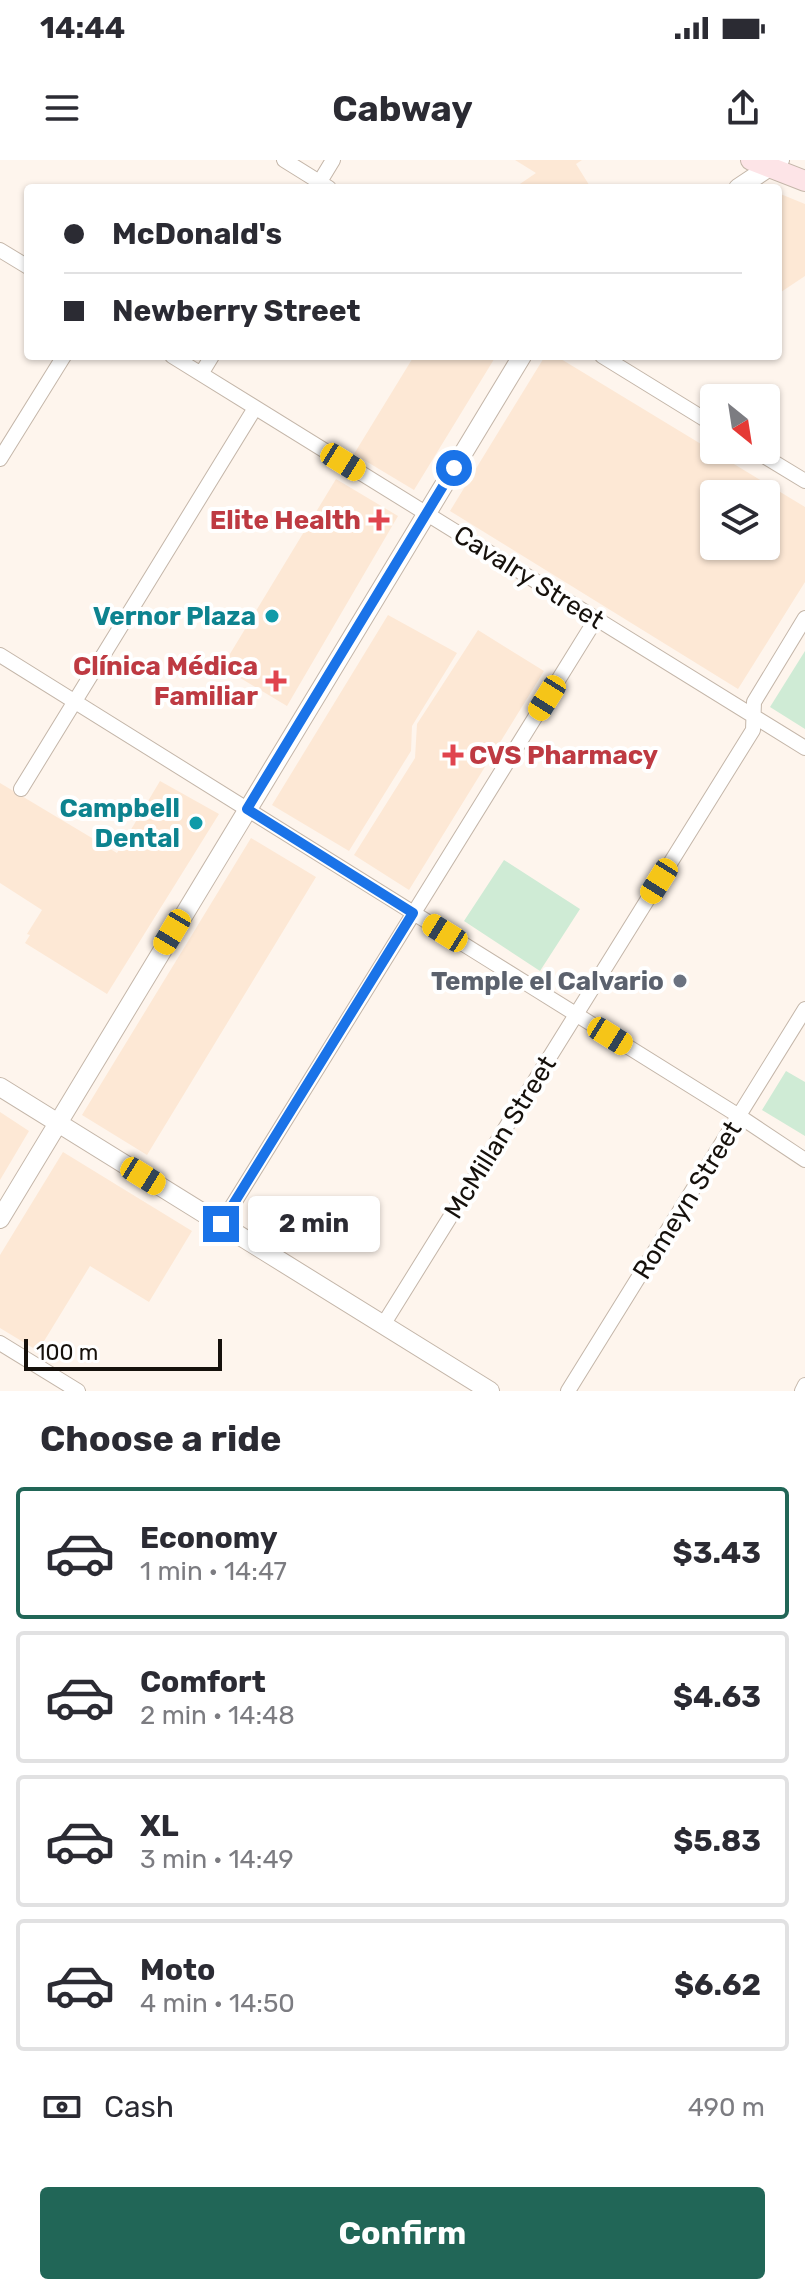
<!DOCTYPE html>
<meta charset="utf-8">
<style>
:root{--surface:#fff;--page:#f7f7f7;--text:#2b2b33;--muted:#7c7c81;--line:#e1e1e2;--accent:#216657}
body{margin:0;font-family:Rubik,sans-serif;background:var(--page);color:var(--text);height:100vh;display:flex;flex-direction:column;font-size:30px;white-space:nowrap}
*{box-sizing:border-box;margin:0}
p{font-size:26px;color:var(--muted)}
.icon{flex:none;width:44px;height:44px;fill:none;stroke:currentColor;stroke-width:2;stroke-linecap:round;stroke-linejoin:round}
.map{position:relative;height:1231px;overflow:hidden}
.sheet{display:flex;flex-direction:column;background:var(--surface);flex:1}
.sheet>*{flex:none}
.hud{position:absolute;left:24px;top:24px;width:758px;height:176px;border-radius:8px;box-shadow:0 2px 6px #0004;display:grid;align-content:center;height:176px;padding:0 40px;background:var(--surface)}
.needle{width:52px;rotate:150deg}
.fabs{position:absolute;left:700px;top:224px;display:grid;gap:16px}
.fabs a{display:grid;place-items:center;width:80px;height:80px;border-radius:8px;background:var(--surface);box-shadow:0 2px 6px #0004;font-size:40px}
.scale{position:absolute;left:24px;bottom:20px;width:198px;box-sizing:border-box;padding-left:8px;border:4px solid #16110c;border-top:0;font-size:22px;line-height:28px;white-space:nowrap;color:#16110c;-webkit-text-stroke:6px #fff;paint-order:stroke}
.end{position:absolute;width:36px;height:36px;margin:-18px;border:10px solid #1a73e8;background:#fff;box-shadow:0 0 0 4px #fff}
.from{border-radius:50%}
.bubble{position:absolute;height:56px;border-radius:8px;background:var(--surface);box-shadow:0 2px 6px #0004;font-size:26px;font-weight:700;line-height:56px;text-align:center}
.car{position:absolute;width:24px;height:48px;margin:-24px -12px;border-radius:10px;box-shadow:0 0 6px 2px #0007;background:linear-gradient(#f5c518 24%,#345 0 40%,#f5c518 0 76%,#345 0 86%,#f5c518 0)}
.hud b{display:flex;align-items:center;gap:28px;height:76px;font-size:30px}
.hud b+b{border-top:2px solid var(--line)}
.hud i{width:20px;height:20px;background:var(--text)}
ul{padding:0;list-style:none}
li{display:flex;align-items:center;gap:24px;height:132px;margin:0 16px 12px;padding:0 24px;border:4px solid var(--line);border-radius:8px}
li div{flex:1}
li b{display:block;font-size:30px}
li em{font-style:normal;font-weight:700}
li.on{border-color:var(--accent)}
li>.icon{width:72px;height:72px;stroke-width:1.5}
h2{padding:0 40px;font-size:36px;line-height:96px}
.pay{display:flex;align-items:center;gap:20px;height:88px;padding:0 40px;font-size:30px}
.pay p{margin-inline-start:auto}
.cta{display:flex;gap:16px;margin-top:auto;padding:16px 40px}
.cta a{flex:1;height:92px;border-radius:8px;background:var(--accent);color:#fff;font-size:32px;font-weight:700;line-height:92px;text-align:center}
.status{display:flex;justify-content:space-between;align-items:center;height:56px;padding:0 40px;background:var(--surface);direction:ltr}
.status svg{height:22px;fill:currentColor}
header{display:flex;justify-content:space-between;align-items:center;height:104px;padding:0 40px;background:var(--surface);font-size:36px;font-weight:700}
.map>svg:first-child{display:block}
.built{fill:#fde8d5;fill-rule:evenodd}
.green{fill:#cfebd5}
.lines{fill:none;stroke-linecap:round;stroke-linejoin:round}
.minor-casing{stroke:#c4b6a9;stroke-width:16}
.tertiary-casing{stroke:#c4b6a9;stroke-width:20}
.secondary-casing{stroke:#c4b6a9;stroke-width:22}
.minor{stroke:#fff;stroke-width:14}
.tertiary{stroke:#fff;stroke-width:18}
.secondary{stroke:#fde4e7;stroke-width:20}
.route{stroke:#1a73e8;stroke-width:10}
.health-dot{fill:#e0444e;stroke:#fff;stroke-width:3}
.culture-dot{fill:#0f9aa8;stroke:#fff;stroke-width:3}
.worship-dot{fill:#6b7280;stroke:#fff;stroke-width:3}
.labels{text-anchor:middle;stroke-width:8;stroke-linejoin:round;paint-order:stroke}
.health-label{font-size:26px;font-weight:bold;fill:#be3a42;stroke:#fff;text-anchor:end}
.street-label{font-size:26px;fill:#16110c;stroke:#fff}
.culture-label{font-size:26px;font-weight:bold;fill:#0d838f;stroke:#fff;text-anchor:end}
.worship-label{font-size:26px;font-weight:bold;fill:#5b616d;stroke:#fff;text-anchor:end}
</style>
<div class="status"><b>14:44</b><svg viewBox="0 0 49 12"><path d="M0 12V9h3v3zM5 12V6h3v6zM10 12V3h3v9zM15 12V0h3v12zM26 1h20v11H26zM47 4h2v5h-2z"/></svg></div>
<header><svg class="icon" aria-label="menu" viewBox="0 0 24 24"><path d="M4 6h16M4 12h16M4 18h16"/></svg>Cabway<svg class="icon" aria-label="share" viewBox="0 0 24 24"><path d="M12 15V3M7 8l5-5 5 5M5 13v7h14v-7"/></svg></header>
<div class="map">
<svg width="805" height="1231" viewBox="0 0 805 1231">
<rect width="100%" height="100%" fill="#fef5ed"/>
<path class="built" d="M 515,0 L 582,0 L 576,4 L 591,28 L 514,28 L 536,13 Z
M 778,33 L 805,44 L 805,116 L 778,134 Z
M 414,196 L 496,196 L 414,330 L 354,294 Z
M 545,196 L 556,196 L 805,347 L 805,422 L 738,529 L 450,351 ZM 714,334 L 766,334 L 766,386 L 714,386 Z
M 336,319 L 398,356 L 287,546 L 222,507 Z
M 388,455 L 457,493 L 412,566 L 411,591 L 349,691 L 272,645 Z
M 478,470 L 544,511 L 409,730 L 354,695 L 415,598 L 417,564 Z
M 160,621 L 219,654 L 107,834 L 25,783 L 30,775 L 27,774 L 42,750 L 0,723 L 0,623 L 117,693 Z
M 251,678 L 316,717 L 147,995 L 82,955 Z
M 0,952 L 29,971 L 0,1020 Z
M 63,992 L 192,1071 L 149,1142 L 90,1106 L 38,1191 L 0,1168 L 0,1095 Z"/>
<path class="green" d="M 805,491 L 805,569 L 770,547 Z
M 504,700 L 580,749 L 540,811 L 464,761 Z
M 786,911 L 805,922 L 805,976 L 762,950 Z"/>
<g class="lines">
<g class="minor-casing">
<path id="minor" d="M 284,0 L 329,28
M 316,28 L 333,0
M 0,90 L 28,107
M 172,196 L 805,588
M 602,196 L 714,265
M 201,214 L 212,196
M 754,290 L 805,321
M 0,299 L 64,196
M 0,495 L 739,956 L 805,1000
M 21,629 L 255,248
M 221,1064 L 596,459
M 383,1165 L 753,570 L 754,542 L 805,458
M 0,1183 L 78,1231
M 568,1231 L 805,849
M 802,1231 L 805,1225"/>
</g>
<g class="tertiary-casing">
<path id="tertiary" d="M 738,28 L 780,0
M 0,927 L 490,1231
M 0,1059 L 522,196"/>
</g>
<g class="secondary-casing">
<path id="secondary" d="M 751,0 L 805,21"/>
</g>
<use href="#minor" class="minor"/>
<use href="#tertiary" class="tertiary"/>
<use href="#secondary" class="secondary"/>
</g>
<g class="lines">
<path class="route" d="M 221,1064 L 413,753 L 247,649 L 454,308"/>
</g>
<g class="health-dot">
<path d="M375 348h8v8h8v8h-8v8h-8v-8h-8v-8h8z"/>
<path d="M272 509h8v8h8v8h-8v8h-8v-8h-8v-8h8z"/>
<path d="M449 583h8v8h8v8h-8v8h-8v-8h-8v-8h8z"/>
</g>
<g class="culture-dot">
<circle cx="272" cy="456" r="8"/>
<circle cx="196" cy="663" r="8"/>
</g>
<circle class="worship-dot" cx="680" cy="821" r="8"/>
<g class="labels">
<g class="health-label">
<text x="361" y="369">Elite Health</text>
<text x="258" y="515">Clínica Médica<tspan x="258" dy="30">Familiar</tspan></text>
<text x="469" y="604" text-anchor="start">CVS Pharmacy</text>
</g>
<g class="street-label">
<text transform="translate(529 417) rotate(32)" y="9">Cavalry Street</text>
<text transform="translate(500 977) rotate(-58)" y="9">McMillan Street</text>
<text transform="translate(687 1040) rotate(-58)" y="9">Romeyn Street</text>
</g>
<g class="culture-label">
<text x="256" y="465">Vernor Plaza</text>
<text x="180" y="657">Campbell<tspan x="180" dy="30">Dental</tspan></text>
</g>
<g class="worship-label">
<text x="664" y="830">Temple el Calvario</text>
</g>
</g>
</svg>
<div class="fabs">
<a><svg class="needle" viewBox="-14 -14 28 28"><path d="M0-13l5 13h-10z" fill="#e53935"/><path d="M0 13l5-13h-10z" fill="#7c7c81"/></svg></a>
<a><svg class="icon" aria-label="layers" viewBox="0 0 24 24"><path d="M12 4l9 5-9 5-9-5zM3 14l9 5 9-5"/></svg></a>
</div>
<div class="scale">100 m</div>
<i class="end from" style="left:454px;top:308px"></i>
<i class="end" style="left:221px;top:1064px"></i>
<div class="bubble" style="left:248px;top:1036px;width:132px">2 min</div>
<i class="car" style="left:343px;top:302px;rotate:122deg"></i>
<i class="car" style="left:547px;top:538px;rotate:212deg"></i>
<i class="car" style="left:659px;top:721px;rotate:212deg"></i>
<i class="car" style="left:172px;top:772px;rotate:211deg"></i>
<i class="car" style="left:445px;top:773px;rotate:302deg"></i>
<i class="car" style="left:610px;top:876px;rotate:122deg"></i>
<i class="car" style="left:143px;top:1016px;rotate:122deg"></i>
<div class="hud">
<b><i class="from"></i>McDonald's</b>
<b><i></i>Newberry Street</b>
</div>
</div>
<section class="sheet">
<h2>Choose a ride</h2>
<ul>
<li class="on"><svg class="icon" aria-label="car" viewBox="0 0 24 24"><path d="M5 17H2v-5l4-1 3-4h7l3 4 3 1v5h-3M9 17h6M6 11h13"/><circle cx="7" cy="17" r="2"/><circle cx="17" cy="17" r="2"/></svg><div><b>Economy</b><p>1 min · 14:47</p></div><em>$3.43</em></li>
<li><svg class="icon" aria-label="car" viewBox="0 0 24 24"><path d="M5 17H2v-5l4-1 3-4h7l3 4 3 1v5h-3M9 17h6M6 11h13"/><circle cx="7" cy="17" r="2"/><circle cx="17" cy="17" r="2"/></svg><div><b>Comfort</b><p>2 min · 14:48</p></div><em>$4.63</em></li>
<li><svg class="icon" aria-label="car" viewBox="0 0 24 24"><path d="M5 17H2v-5l4-1 3-4h7l3 4 3 1v5h-3M9 17h6M6 11h13"/><circle cx="7" cy="17" r="2"/><circle cx="17" cy="17" r="2"/></svg><div><b>XL</b><p>3 min · 14:49</p></div><em>$5.83</em></li>
<li><svg class="icon" aria-label="car" viewBox="0 0 24 24"><path d="M5 17H2v-5l4-1 3-4h7l3 4 3 1v5h-3M9 17h6M6 11h13"/><circle cx="7" cy="17" r="2"/><circle cx="17" cy="17" r="2"/></svg><div><b>Moto</b><p>4 min · 14:50</p></div><em>$6.62</em></li>
</ul>
<div class="pay"><svg class="icon" aria-label="cash" viewBox="0 0 24 24"><path d="M3 7h18v10H3z"/><circle cx="12" cy="12" r="2"/></svg>Cash<p>490 m</p></div>
<div class="cta"><a>Confirm</a></div>
</section>
